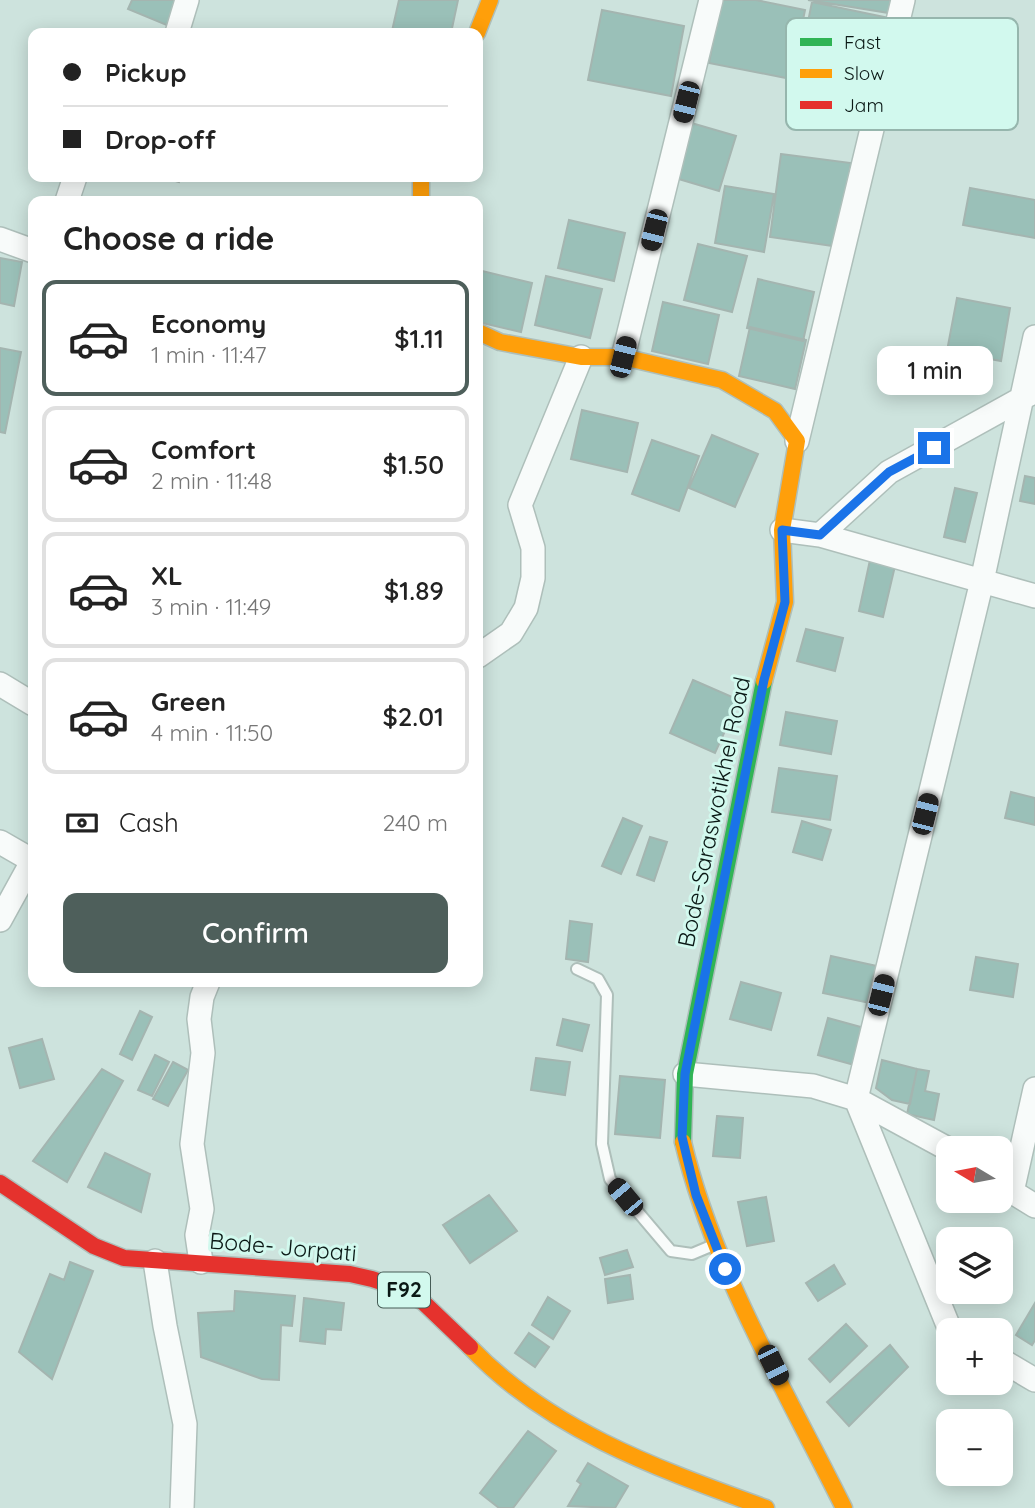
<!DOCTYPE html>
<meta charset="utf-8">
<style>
:root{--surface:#fff;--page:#f6f6f6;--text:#222;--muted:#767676;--line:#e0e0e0;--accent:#4e5f5b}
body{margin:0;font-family:Quicksand,sans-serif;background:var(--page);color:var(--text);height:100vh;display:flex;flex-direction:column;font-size:26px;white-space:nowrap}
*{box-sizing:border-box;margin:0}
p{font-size:23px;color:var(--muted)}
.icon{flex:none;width:38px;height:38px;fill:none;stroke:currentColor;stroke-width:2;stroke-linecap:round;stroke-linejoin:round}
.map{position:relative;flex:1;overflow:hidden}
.side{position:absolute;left:28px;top:196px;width:455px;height:791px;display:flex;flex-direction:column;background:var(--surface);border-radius:14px;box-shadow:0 4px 18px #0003}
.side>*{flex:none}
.guide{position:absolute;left:28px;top:28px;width:455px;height:154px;border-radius:14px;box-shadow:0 4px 18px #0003;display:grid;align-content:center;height:154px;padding:0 35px;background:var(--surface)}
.needle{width:46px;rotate:280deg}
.buttons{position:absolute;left:936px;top:1136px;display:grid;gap:14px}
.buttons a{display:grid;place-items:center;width:77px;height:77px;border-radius:14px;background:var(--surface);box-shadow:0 4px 18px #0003;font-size:35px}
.end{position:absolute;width:32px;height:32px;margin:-16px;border:9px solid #1a73e8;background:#fff;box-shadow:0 0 0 4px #fff}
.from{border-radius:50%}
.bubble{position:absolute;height:49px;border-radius:14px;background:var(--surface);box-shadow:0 4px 18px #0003;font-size:23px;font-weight:600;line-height:49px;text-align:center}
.car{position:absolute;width:21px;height:42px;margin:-21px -10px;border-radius:9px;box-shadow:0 0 5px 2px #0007;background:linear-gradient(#222 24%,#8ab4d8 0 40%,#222 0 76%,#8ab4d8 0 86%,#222 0)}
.guide b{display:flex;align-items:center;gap:24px;height:66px;font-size:26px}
.guide b+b{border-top:2px solid var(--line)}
.guide i{width:18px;height:18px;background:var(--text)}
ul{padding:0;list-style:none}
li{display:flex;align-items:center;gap:21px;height:116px;margin:0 14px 10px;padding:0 21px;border:4px solid var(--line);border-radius:14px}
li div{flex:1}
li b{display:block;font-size:26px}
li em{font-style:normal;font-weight:600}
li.selected{border-color:var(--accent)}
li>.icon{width:63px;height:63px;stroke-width:1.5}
h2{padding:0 35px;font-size:32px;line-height:84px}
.pay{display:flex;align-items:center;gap:18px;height:77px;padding:0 35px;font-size:26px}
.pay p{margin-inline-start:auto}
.button{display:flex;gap:14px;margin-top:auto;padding:14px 35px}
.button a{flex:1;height:80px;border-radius:14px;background:var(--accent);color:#fff;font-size:28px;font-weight:600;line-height:80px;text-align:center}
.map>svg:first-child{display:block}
.building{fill:#9ac0b8;stroke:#a4b5b0;stroke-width:2}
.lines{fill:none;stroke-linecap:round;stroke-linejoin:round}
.lane-casing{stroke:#aebfba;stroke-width:14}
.street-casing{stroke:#aebfba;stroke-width:26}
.fast-casing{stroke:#aebfba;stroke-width:19}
.slow-casing{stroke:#aebfba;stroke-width:19}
.jam-casing{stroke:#aebfba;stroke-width:19}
.lane{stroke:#f8fbfa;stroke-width:10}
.street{stroke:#f8fbfa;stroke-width:23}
.fast{stroke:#30b455;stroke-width:16}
.slow{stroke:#ff9f0a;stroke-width:16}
.jam{stroke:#e5322d;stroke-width:16}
.route{stroke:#1a73e8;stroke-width:9}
.labels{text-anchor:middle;stroke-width:6;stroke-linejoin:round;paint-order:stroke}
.shield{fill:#d2f9ee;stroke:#465c56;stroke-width:2}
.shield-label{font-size:21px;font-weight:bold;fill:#0a1815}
.street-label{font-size:23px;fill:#0a1815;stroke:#d2f9ee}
.key{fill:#d2f9ee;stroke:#96b6ad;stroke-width:2}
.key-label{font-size:19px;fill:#0a1815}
</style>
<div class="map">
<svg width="1035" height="1508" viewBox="0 0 1035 1508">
<rect width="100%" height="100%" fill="#cde3dd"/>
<path class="building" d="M 132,0 L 179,0 L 169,26 L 128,9 Z
M 399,0 L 458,0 L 451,33 L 392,31 Z
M 721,0 L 756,0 L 805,10 L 791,79 L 709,63 Z
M 808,0 L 892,0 L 889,13 Z
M 812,2 L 894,19 L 880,89 L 798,72 Z
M 602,10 L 684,26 L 671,96 L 588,80 Z
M 688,122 L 736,136 L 719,191 L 672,177 Z
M 781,154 L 851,163 L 840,247 L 770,237 Z
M 161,177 L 181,177 L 179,182 Z
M 725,186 L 774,194 L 764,252 L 715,243 Z
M 970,188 L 1035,200 L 1035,238 L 963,225 Z
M 569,220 L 625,233 L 614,281 L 558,268 Z
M 698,244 L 747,256 L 732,312 L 684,300 Z
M 0,258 L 22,262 L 14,306 L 0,303 Z
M 478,270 L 532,283 L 521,332 L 478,322 Z
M 546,276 L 602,289 L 590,338 L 535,325 Z
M 758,279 L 814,292 L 803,341 L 747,328 Z
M 957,298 L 1010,308 L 1001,361 L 947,351 Z
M 663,302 L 719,315 L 708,364 L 652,351 Z
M 750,327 L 806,340 L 795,389 L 739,376 Z
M 0,348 L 21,352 L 5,433 L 0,432 Z
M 582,410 L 638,423 L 627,472 L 571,459 Z
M 712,435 L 758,454 L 735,507 L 689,488 Z
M 652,440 L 699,456 L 679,511 L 632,494 Z
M 1025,476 L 1035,478 L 1035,504 L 1020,501 Z
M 955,488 L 977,493 L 965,542 L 944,537 Z
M 870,560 L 895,566 L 883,617 L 859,611 Z
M 806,629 L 843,638 L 835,671 L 797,661 Z
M 693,680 L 739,700 L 715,753 L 670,733 Z
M 786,712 L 837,721 L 831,754 L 780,745 Z
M 779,768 L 837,776 L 830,820 L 772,812 Z
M 1011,792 L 1035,798 L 1035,825 L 1005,818 Z
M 623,818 L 642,826 L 621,874 L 602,866 Z
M 802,821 L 831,830 L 822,860 L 793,852 Z
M 650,837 L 667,842 L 654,881 L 637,875 Z
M 570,921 L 592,924 L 588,962 L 566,959 Z
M 831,956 L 877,966 L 870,1003 L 823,993 Z
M 976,957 L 1018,964 L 1013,997 L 970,990 Z
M 741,982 L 781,993 L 771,1030 L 730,1019 Z
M 140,1011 L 152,1017 L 132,1060 L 120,1054 Z
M 828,1018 L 868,1029 L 858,1066 L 818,1055 Z
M 563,1019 L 589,1025 L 582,1051 L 557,1045 Z
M 42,1039 L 54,1079 L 20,1088 L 9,1048 Z
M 155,1055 L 169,1062 L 152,1096 L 138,1090 Z
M 536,1058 L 570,1062 L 565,1095 L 531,1090 Z
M 882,1060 L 917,1069 L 910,1104 L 892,1100 L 876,1088 Z
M 173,1062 L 188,1070 L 168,1106 L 153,1099 Z
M 102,1069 L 123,1081 L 67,1182 L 33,1161 Z
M 917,1069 L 929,1071 L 925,1091 L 939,1094 L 934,1120 L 907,1114 Z
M 620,1076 L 665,1080 L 660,1138 L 615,1134 Z
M 717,1116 L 743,1118 L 740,1158 L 713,1156 Z
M 105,1153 L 150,1174 L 141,1212 L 88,1187 Z
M 489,1195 L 517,1231 L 470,1263 L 443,1225 Z
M 766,1197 L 774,1241 L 747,1246 L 738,1202 Z
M 627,1250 L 633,1267 L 605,1275 L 600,1258 Z
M 70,1262 L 93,1271 L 52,1379 L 19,1352 L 50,1274 L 64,1280 Z
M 834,1265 L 845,1284 L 818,1301 L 806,1283 Z
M 630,1275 L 633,1299 L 608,1303 L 605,1279 Z
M 235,1291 L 295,1296 L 292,1326 L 281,1325 L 279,1380 L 262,1379 L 201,1357 L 198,1313 L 234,1311 Z
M 548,1297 L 570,1311 L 553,1339 L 532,1325 Z
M 304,1298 L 344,1303 L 341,1330 L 326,1329 L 325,1344 L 300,1341 Z
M 1035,1303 L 1035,1340 L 1032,1345 L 1016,1335 Z
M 846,1324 L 867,1346 L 830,1382 L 809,1359 Z
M 529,1333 L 549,1347 L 535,1367 L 515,1353 Z
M 890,1345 L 908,1367 L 849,1426 L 827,1402 Z
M 528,1431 L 556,1451 L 513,1508 L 499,1508 L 480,1493 Z
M 588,1463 L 628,1486 L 615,1508 L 568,1506 L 581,1484 L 577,1481 Z"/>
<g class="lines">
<g class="lane-casing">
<path id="lane" d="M 577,969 L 598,979 L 607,995 L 602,1144 L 610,1179 L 671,1251 L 692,1254 L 711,1246"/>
</g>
<g class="street-casing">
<path id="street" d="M 177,33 L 187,0
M 67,201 L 75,177
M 0,239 L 33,251
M 623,357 L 711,0
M 797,441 L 903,0
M 782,530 L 820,535 L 1035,596
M 820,535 L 889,472 L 1028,395
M 478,656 L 511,633 L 526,608 L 533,578 L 533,548 L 520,505 L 581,357
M 0,684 L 33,704
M 0,842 L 33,861
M 0,920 L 33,860
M 685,1074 L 813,1086 L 856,1099 L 948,1149
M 1001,1185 L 1035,1206
M 1012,1192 L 1035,1089
M 155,1261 L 165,1326 L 185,1424 L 182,1508
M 201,1262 L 197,1235 L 202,1209 L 192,1144 L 203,1053 L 199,1019 L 202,997 L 208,982
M 950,1330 L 856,1099 L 982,581 L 1035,337
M 1001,1360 L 1035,1380"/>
</g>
<g class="fast-casing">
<path id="fast" d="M 683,1142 L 685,1074 L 764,681"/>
</g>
<g class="slow-casing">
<path id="slow" d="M 477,33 L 490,0
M 421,177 L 421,201
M 478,332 L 500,342 L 581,357 L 623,357 L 722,380 L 775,411 L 797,441 L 782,530 L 785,602 L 764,681
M 683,1142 C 714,1271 785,1389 844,1508
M 470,1347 C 550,1431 659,1469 766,1508"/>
</g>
<g class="jam-casing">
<path id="jam" d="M 0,1183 L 94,1246 L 124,1258 L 350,1274 L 372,1279 L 399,1288 L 423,1302 L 470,1347"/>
</g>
<use href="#lane" class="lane"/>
<use href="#street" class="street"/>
<use href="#fast" class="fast"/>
<use href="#slow" class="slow"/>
<use href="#jam" class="jam"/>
</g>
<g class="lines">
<path class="route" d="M 725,1269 L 696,1195 L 682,1137 L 685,1074 L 764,680 L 785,602 L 782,530 L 820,535 L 889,472 L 934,448"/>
</g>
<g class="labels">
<rect class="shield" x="378" y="1272.5" width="52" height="35" rx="5"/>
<g class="shield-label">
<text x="404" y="1297">F92</text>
</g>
<g class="street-label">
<text transform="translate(714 812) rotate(-78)" y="8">Bode-Saraswotikhel Road</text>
<text transform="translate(283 1247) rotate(5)" y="8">Bode- Jorpati</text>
</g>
</g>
<rect x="786" y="18" width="232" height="112" rx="10" class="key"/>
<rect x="800" y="38" width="32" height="8" fill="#30b455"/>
<rect x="800" y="69" width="32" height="9" fill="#ff9f0a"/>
<rect x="800" y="101" width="32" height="8" fill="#e5322d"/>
<g class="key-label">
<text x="844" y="49">Fast</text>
<text x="844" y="80">Slow</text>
<text x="844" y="112">Jam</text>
</g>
</svg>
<div class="buttons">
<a><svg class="needle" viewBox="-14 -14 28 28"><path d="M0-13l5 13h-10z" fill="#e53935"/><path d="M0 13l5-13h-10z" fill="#767676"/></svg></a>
<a><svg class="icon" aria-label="layers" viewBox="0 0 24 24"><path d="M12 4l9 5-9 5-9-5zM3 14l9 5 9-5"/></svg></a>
<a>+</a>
<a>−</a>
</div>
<i class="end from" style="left:725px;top:1269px"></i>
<i class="end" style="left:934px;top:448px"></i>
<div class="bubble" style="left:877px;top:346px;width:116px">1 min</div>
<i class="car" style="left:686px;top:102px;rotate:194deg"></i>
<i class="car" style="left:654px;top:230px;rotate:194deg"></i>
<i class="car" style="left:623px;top:357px;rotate:14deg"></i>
<i class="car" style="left:925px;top:814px;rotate:14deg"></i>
<i class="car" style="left:881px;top:995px;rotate:14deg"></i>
<i class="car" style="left:625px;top:1197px;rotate:320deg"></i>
<i class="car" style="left:773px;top:1365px;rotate:154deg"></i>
<div class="guide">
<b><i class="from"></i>Pickup</b>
<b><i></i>Drop-off</b>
</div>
<section class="side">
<h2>Choose a ride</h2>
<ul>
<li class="selected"><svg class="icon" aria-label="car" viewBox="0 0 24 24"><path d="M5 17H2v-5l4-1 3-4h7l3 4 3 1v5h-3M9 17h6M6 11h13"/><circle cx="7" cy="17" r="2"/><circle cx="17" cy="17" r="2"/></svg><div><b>Economy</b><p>1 min · 11:47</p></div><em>$1.11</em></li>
<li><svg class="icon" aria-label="car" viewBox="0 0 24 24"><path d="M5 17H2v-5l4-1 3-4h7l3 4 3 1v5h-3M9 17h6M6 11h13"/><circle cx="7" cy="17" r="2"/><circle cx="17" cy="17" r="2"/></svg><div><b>Comfort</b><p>2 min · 11:48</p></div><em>$1.50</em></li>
<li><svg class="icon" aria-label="car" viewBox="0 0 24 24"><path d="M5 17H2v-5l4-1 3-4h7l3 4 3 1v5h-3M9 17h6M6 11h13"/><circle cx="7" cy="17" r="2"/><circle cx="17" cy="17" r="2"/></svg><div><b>XL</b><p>3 min · 11:49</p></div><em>$1.89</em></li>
<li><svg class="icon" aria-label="car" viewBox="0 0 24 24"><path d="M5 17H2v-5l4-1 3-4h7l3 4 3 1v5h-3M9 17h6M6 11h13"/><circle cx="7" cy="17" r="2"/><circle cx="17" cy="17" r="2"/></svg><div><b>Green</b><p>4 min · 11:50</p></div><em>$2.01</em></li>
</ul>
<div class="pay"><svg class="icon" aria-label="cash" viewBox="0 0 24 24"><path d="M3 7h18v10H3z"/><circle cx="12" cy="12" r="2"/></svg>Cash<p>240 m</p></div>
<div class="button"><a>Confirm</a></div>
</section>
</div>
